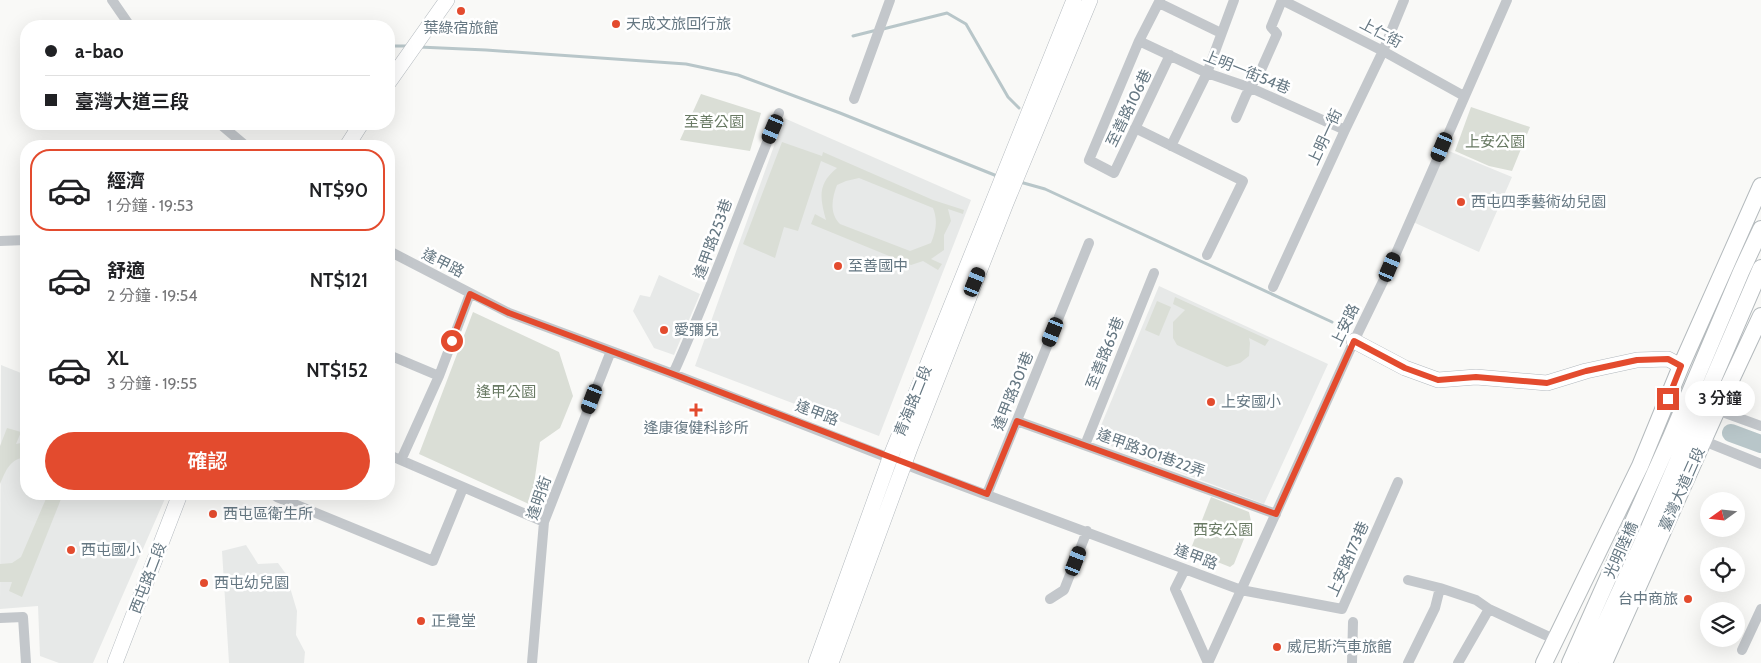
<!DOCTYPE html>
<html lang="zh-TW">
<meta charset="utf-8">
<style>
:root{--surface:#fff;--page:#f2f2f2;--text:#202124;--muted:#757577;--line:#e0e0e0;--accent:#e34b2e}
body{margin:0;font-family:Cabin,"Noto Sans TC",sans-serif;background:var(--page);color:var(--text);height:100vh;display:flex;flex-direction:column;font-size:19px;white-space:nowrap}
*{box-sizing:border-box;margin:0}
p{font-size:16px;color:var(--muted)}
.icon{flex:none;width:28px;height:28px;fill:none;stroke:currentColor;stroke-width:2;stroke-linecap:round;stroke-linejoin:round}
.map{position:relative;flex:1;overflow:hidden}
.details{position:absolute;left:20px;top:140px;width:375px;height:360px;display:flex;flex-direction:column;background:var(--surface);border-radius:20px;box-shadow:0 5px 20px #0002}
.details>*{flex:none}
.banner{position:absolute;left:20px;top:20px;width:375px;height:110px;border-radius:20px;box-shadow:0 5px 20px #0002;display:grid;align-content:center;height:110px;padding:0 25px;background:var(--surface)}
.needle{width:32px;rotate:255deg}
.buttons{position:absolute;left:1700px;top:492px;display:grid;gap:10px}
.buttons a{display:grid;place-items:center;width:45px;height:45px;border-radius:50%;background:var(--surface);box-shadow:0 5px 20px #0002;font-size:25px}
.end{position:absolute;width:22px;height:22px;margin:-11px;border:6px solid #e34b2e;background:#fff;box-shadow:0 0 0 2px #fff}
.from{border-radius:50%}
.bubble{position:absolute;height:35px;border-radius:18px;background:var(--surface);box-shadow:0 5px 20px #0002;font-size:16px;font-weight:600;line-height:35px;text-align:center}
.car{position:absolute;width:15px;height:30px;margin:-15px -8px;border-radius:6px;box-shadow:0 0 4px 1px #0007;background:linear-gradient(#222 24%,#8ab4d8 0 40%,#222 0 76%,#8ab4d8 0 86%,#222 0)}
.banner b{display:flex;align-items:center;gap:18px;height:48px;font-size:19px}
.banner b+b{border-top:1px solid var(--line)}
.banner i{width:12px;height:12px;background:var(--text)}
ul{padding:9px 0 0;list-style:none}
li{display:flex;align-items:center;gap:15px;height:82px;margin:0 10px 8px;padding:0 15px;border:2px solid transparent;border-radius:20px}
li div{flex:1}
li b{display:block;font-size:19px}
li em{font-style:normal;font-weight:600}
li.current{border-color:var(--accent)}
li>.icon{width:45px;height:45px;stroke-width:1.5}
.button{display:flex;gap:10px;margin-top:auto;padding:10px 25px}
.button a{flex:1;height:58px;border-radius:30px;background:var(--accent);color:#fff;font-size:20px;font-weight:600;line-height:58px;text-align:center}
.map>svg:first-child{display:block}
.built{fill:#e7e9e8}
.green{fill:#daded6;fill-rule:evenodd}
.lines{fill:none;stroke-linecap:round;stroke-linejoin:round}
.stream{stroke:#b8c6c9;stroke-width:3}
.river{stroke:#b8c6c9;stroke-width:18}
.secondary-casing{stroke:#b3b9be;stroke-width:16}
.primary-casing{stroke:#b4babd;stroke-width:18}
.street{stroke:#c3c7cb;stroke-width:10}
.secondary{stroke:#fff;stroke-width:15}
.primary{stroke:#fff;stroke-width:16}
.route{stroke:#e34b2e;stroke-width:6}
.poi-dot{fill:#e34b2e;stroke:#fff;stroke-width:2}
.labels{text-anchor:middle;stroke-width:5;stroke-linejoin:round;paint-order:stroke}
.poi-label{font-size:15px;fill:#657782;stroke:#fff;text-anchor:start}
.street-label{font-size:15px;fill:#657782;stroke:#fff}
.park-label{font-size:15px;fill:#697a64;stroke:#fff}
</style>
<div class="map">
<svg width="1761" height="663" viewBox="0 0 1761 663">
<rect width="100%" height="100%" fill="#f9f9f7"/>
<path class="built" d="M 784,118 L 971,200 L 879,436 L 695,366 Z
M 1444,149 L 1512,177 L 1479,252 L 1413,222 Z
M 659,275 L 700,294 L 674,355 L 654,348 L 633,311 L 640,295 L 650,297 Z
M 1159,286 L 1328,364 L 1264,504 L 1095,440 Z
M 1,365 L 26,375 L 26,494 L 167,494 L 93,663 L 59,663 L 40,656 L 38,606 L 0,609 Z
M 246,545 L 258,564 L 278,563 L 286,574 L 297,611 L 296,635 L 305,652 L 304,663 L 229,663 L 222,551 Z"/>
<path class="green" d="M 701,94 L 761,113 L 750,151 L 680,140 Z
M 1471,107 L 1530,127 L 1512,171 L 1489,166 L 1455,151 Z
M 782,142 L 822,156 L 823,152 L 933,200 L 964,210 L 963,214 L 948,209 L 951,221 L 944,235 L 944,250 L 931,259 L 942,264 L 938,270 L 923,261 L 911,265 L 811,224 L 815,214 L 826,220 C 820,198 817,184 837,168 L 821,161 L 798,231 L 784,227 L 775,258 L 743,244 ZM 859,178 L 933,208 C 938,221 936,231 931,243 L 910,251 L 840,224 C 829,213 832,198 837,185 L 846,181 Z
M 1175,297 L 1269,340 L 1265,346 L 1249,338 L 1250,343 L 1249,356 L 1240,363 L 1227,367 L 1177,345 L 1173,338 L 1173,322 L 1185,310 L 1173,304 Z
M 1157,301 L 1171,307 L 1159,336 L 1145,330 Z
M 473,312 L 559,352 L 573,396 L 560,428 L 540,442 L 531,505 L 419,454 Z
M 7,428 L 21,432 L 16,444 L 26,442 L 26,457 C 10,459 6,470 0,484 L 0,446 Z
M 48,494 L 63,494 L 22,597 L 9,591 L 12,582 L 0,582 L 0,564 L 12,563 L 21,557 Z
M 1211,497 L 1249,512 L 1251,521 L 1234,564 L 1230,567 L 1190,551 Z"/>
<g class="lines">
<path class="stream" d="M 883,29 L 947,13 L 966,24 L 1008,97 L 1019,108
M 853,36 L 877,30
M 389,46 L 408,46
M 419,47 L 486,50 L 686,64 L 738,75 L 840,113 L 997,176
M 1020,182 L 1045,189 L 1332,322"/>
<path class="river" d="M 1731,433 L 1761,444"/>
<g class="secondary-casing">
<path id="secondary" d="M 389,82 L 447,0
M 347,146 L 361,124
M 1354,341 L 1405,368 L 1438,380 L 1476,377 L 1547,383 L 1586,371 L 1637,360 L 1668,359 L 1681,366
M 115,663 L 180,494
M 816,663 L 890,458 L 1074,0
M 831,663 L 910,448 L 1006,203 L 1090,0"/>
</g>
<g class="primary-casing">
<path id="primary" d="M 1544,663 L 1640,466 L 1681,366 L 1761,186
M 1570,663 L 1671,437 L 1741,272 L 1761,229
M 1587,663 L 1649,528 L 1761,268
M 1604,663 L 1717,410 L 1761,316"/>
</g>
<path class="street" d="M 112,0 L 130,26
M 1160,0 L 1139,41 L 1089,160 L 1114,173 L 1170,55
M 1282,0 L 1383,51 L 1464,96
M 1159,3 L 1221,33
M 1139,41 L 1207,73 L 1251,88 L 1345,130
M 854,99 L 890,0
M 1236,118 L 1246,95 L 1261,70 L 1277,34 L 1271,27 L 1282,0
M 220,124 L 246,146
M 1135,128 L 1243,181 L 1207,255
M 1171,146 L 1207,73 L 1234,0
M 0,241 L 26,240
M 389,251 L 509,313 L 673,374 L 920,470 L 1241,590 L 1342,609 L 1398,482
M 1273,287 L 1345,130 L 1383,51 L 1404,0
M 389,355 L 439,376
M 673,374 C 712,288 743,200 779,113
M 1717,410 L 1761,426
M 1017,421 L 1276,514
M 1704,441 L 1761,464
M 1085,445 L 1154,273
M 389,455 L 544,522
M 401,460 L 439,376 L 470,294
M 278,494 L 277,497 L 433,561 L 463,488
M 987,494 L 1089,243
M 1185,569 L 1175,589 L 1208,663
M 1408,580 L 1440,588 L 1476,600 L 1489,609 L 1556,640
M 1050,599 L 1064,590 L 1087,531
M 0,618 L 23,617 L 26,663
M 1742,650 L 1761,609
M 532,663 L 544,522 L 611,351
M 1208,663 L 1354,341 L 1390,267 L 1507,0
M 1352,663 L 1353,622
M 1408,663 L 1435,608 L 1440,588
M 1458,663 L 1489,609"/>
<use href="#secondary" class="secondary"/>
<use href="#primary" class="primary"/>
</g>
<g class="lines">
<path class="route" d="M 452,341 L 470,294 L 509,313 L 673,374 L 987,494 L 1017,421 L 1276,514 L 1354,341 L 1405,368 L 1438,380 L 1476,377 L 1547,383 L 1586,371 L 1637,360 L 1668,359 L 1681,366 L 1668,399"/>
</g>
<g class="poi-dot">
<circle cx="461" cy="11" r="5"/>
<circle cx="616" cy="24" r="5"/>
<circle cx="1461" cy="202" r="5"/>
<circle cx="838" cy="266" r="5"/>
<circle cx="664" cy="330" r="5"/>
<circle cx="1211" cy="402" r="5"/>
<path d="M693.5 402.5h5v5h5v5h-5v5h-5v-5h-5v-5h5z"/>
<circle cx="213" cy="514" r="5"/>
<circle cx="71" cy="550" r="5"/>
<circle cx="204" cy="583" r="5"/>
<circle cx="1688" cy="599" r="5"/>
<circle cx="421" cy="621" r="5"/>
<circle cx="1277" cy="647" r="5"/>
</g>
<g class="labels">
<g class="poi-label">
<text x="626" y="29">天成文旅回行旅</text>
<text x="461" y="33" text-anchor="middle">葉綠宿旅館</text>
<text x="1471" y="207">西屯四季藝術幼兒園</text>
<text x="848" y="271">至善國中</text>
<text x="674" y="335">愛彌兒</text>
<text x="1221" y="407">上安國小</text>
<text x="696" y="433" text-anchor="middle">逢康復健科診所</text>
<text x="223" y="519">西屯區衛生所</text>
<text x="81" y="555">西屯國小</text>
<text x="214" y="588">西屯幼兒園</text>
<text x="1678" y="604" text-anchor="end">台中商旅</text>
<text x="431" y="626">正覺堂</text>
<text x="1287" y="652">威尼斯汽車旅館</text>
</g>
<g class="street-label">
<text transform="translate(1381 33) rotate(28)" y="5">上仁街</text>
<text transform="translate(1247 72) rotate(22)" y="5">上明一街54巷</text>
<text transform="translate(1129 108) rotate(-64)" y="5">至善路106巷</text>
<text transform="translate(1325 137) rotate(-65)" y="5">上明一街</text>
<text transform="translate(713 239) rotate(-70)" y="5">逢甲路253巷</text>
<text transform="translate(443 263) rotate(27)" y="5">逢甲路</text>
<text transform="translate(1345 325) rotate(-64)" y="5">上安路</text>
<text transform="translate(1105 353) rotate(-68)" y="5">至善路65巷</text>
<text transform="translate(1013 391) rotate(-68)" y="5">逢甲路301巷</text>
<text transform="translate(913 401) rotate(-68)" y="5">青海路二段</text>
<text transform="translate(817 413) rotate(21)" y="5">逢甲路</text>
<text transform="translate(1151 453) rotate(20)" y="5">逢甲路301巷22弄</text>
<text transform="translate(1682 489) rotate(-66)" y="5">臺灣大道三段</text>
<text transform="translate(539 498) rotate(-71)" y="5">逢明街</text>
<text transform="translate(1621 550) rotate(-66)" y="5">光明陸橋</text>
<text transform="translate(1196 557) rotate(21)" y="5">逢甲路</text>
<text transform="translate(1348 559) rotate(-66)" y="5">上安路173巷</text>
<text transform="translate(148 578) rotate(-69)" y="5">西屯路二段</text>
</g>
<g class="park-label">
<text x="714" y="127">至善公園</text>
<text x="1495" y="147">上安公園</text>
<text x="506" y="397">逢甲公園</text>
<text x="1223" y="535">西安公園</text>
</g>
</g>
</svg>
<div class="buttons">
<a><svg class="needle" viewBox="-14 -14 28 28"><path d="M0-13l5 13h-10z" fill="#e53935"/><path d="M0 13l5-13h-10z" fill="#757577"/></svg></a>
<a><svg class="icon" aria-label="locate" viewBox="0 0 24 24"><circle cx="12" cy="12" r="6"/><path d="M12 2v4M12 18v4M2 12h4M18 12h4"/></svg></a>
<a><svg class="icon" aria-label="layers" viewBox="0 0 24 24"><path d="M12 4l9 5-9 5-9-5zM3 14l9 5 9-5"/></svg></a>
</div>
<i class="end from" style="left:452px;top:341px"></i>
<i class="end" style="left:1668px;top:399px"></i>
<div class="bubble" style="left:1685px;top:381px;width:70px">3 分鐘</div>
<i class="car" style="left:773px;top:129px;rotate:203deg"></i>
<i class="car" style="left:1442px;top:147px;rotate:203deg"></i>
<i class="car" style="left:1390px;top:267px;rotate:23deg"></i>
<i class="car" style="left:975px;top:282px;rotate:22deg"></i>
<i class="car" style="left:1053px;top:332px;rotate:202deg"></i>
<i class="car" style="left:592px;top:399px;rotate:201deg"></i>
<i class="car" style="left:1076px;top:561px;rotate:21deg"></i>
<div class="banner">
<b><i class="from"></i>a-bao</b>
<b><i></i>臺灣大道三段</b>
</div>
<section class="details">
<ul>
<li class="current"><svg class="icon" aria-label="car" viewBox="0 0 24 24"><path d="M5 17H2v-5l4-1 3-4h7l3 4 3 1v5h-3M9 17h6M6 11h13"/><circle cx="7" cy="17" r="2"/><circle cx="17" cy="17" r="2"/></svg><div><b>經濟</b><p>1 分鐘 · 19:53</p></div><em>NT$90</em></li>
<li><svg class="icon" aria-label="car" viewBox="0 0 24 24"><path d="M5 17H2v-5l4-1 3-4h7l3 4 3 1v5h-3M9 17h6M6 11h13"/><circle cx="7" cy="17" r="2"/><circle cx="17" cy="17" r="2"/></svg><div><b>舒適</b><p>2 分鐘 · 19:54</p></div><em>NT$121</em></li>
<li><svg class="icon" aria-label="car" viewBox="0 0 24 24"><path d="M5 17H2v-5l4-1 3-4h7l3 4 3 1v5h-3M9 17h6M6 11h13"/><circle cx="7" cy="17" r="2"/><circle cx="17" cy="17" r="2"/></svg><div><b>XL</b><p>3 分鐘 · 19:55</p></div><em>NT$152</em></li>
</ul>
<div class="button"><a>確認</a></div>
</section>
</div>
